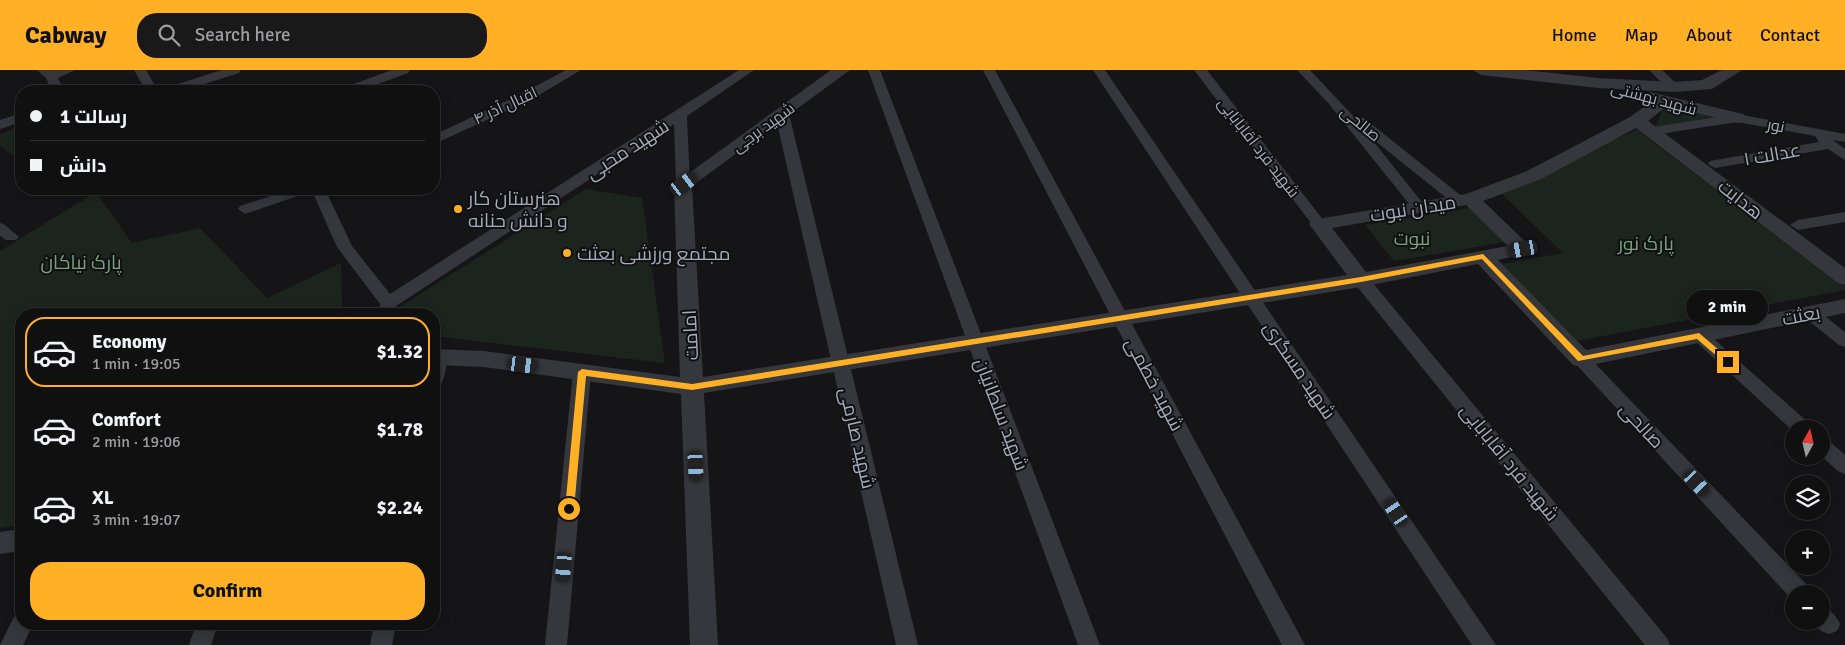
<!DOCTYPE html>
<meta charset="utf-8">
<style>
:root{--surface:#101011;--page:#19191a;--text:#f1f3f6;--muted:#9c9d9f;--line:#303031;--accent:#ffb025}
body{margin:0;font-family:Signika,Cairo,sans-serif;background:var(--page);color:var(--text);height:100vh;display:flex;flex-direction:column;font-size:19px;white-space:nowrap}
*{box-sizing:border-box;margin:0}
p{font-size:16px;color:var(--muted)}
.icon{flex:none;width:28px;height:28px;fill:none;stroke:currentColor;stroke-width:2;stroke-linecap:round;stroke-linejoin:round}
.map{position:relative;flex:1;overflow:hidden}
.side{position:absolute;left:15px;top:238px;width:425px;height:322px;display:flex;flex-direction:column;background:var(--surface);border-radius:20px;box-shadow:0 2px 12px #0003,0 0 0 1px var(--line)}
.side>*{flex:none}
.top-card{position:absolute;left:15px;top:15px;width:425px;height:110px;border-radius:20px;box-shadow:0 2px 12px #0003,0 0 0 1px var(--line);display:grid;align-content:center;height:110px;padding:0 15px;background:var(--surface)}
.needle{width:32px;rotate:8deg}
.buttons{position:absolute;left:1785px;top:350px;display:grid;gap:10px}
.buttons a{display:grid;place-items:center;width:45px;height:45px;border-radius:50%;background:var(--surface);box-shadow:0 2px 12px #0003,0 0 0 1px var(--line);font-size:25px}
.end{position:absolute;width:22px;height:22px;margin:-11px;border:6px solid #ffb025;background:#111;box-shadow:0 0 0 2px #111}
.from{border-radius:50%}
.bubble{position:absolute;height:35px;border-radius:18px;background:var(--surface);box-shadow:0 2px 12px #0003,0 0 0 1px var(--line);font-size:16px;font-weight:800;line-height:35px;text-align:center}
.car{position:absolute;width:15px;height:30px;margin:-15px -8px;border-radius:6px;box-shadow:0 0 4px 1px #0007;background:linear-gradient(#222 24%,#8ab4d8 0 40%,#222 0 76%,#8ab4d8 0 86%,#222 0)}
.top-card b{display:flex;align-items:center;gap:18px;height:48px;font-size:19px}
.top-card b+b{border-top:1px solid var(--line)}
.top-card i{width:12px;height:12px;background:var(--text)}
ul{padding:9px 0 0;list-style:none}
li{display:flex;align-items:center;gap:15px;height:70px;margin:0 10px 8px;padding:0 5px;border:2px solid transparent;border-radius:20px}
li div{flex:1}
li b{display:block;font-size:19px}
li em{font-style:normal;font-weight:800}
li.current{border-color:var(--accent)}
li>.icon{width:45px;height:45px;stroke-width:1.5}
.cta{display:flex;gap:10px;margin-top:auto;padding:10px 15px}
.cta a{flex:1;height:58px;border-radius:20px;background:var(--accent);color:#111;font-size:20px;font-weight:800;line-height:58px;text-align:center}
header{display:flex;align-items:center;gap:30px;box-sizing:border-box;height:70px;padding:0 25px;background:var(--accent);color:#111}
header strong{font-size:24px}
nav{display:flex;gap:28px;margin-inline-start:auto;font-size:18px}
.search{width:350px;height:45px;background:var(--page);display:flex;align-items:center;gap:12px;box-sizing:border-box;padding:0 18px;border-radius:20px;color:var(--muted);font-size:19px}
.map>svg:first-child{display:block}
.green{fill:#1c251d}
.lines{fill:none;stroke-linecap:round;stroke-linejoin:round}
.minor{fill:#35373c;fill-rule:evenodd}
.tertiary{fill:#35373c;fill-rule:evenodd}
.route{fill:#ffb025}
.poi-dot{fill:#ffb025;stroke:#101012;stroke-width:2}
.labels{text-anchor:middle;stroke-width:4;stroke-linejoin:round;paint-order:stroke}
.far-street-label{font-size:16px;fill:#a5acb9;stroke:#101012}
.street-label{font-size:19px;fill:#a5acb9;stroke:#101012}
.poi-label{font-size:19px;fill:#a5acb9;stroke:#101012;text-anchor:start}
.park-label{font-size:19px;fill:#7aa57c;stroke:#101012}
</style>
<header>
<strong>Cabway</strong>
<div class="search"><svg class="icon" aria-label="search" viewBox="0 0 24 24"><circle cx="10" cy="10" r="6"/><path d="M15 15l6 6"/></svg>Search here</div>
<nav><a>Home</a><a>Map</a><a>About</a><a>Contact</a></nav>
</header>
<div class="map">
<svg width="1845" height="575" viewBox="0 0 1845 575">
<rect width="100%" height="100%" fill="#151517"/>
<path class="green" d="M 1664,36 L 1715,48 L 1655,58 Z
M 21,55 L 21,91 L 0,76 L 0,65 Z
M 1637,60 L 1845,217 L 1845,220 L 1577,271 L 1500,194 L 1563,183 L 1497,119 Z
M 586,119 L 642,128 L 665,293 L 434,266 L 434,244 L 401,244 L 398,238 Z
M 96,122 L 132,173 L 200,158 L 267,228 L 341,193 L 342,235 L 350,244 L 21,244 L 21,455 L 0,458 L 0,181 Z
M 1469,138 L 1506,172 L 1394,191 L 1365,155 Z"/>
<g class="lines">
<path class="minor" d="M 37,0 L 75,0 L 58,8 L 64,21 L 52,21 L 46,8 Z
M 134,0 L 146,0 L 158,21 L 146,21 Z
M 222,0 L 241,0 L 239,3 L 182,21 L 164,21 L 165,18 Z
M 392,0 L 410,0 L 408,3 L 359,21 L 342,21 L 343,18 Z
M 566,0 L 581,0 L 529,31 L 434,74 L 434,65 L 519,25 Z
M 739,0 L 754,0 L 687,46 L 690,114 L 688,117 L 683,118 L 676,114 L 674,54 L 396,236 L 394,244 L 378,244 L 380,234 L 337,177 L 312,121 L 245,144 L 238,139 L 240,136 L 292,119 L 325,119 L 352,176 L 390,224 Z
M 868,0 L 880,0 L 1100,575 L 1078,575 Z
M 983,0 L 995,0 L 1305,575 L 1282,575 Z
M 1093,0 L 1105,0 L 1496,575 L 1472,575 Z
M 1194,0 L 1207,0 L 1324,151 L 1327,154 L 1324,157 L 1314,157 Z
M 1297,0 L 1310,0 L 1355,48 L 1364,48 L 1464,128 L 1466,131 L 1464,134 L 1454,134 L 1369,66 L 1426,137 L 1419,142 L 1414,140 L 1329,34 Z
M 1649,0 L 1662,0 L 1680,17 L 1674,21 L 1669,20 Z
M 782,40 L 789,44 L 918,575 L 896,575 L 775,44 Z
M 21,43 L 21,52 L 0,59 L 0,50 Z
M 1737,44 L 1845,64 L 1845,72 L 1833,70 L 1845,79 L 1845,90 L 1828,79 L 1715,98 L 1708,94 L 1710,91 L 1819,72 L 1815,66 L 1737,52 L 1653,65 L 1646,61 L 1653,57 Z
M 1845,142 L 1845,152 L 1798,160 L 1790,155 L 1798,150 Z
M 0,153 L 5,155 L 19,167 L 16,170 L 6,170 L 0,166 Z
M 1361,205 L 1367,206 L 1667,568 L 1670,575 L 1645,575 L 1355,214 L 1353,210 L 1355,206 Z
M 1810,237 L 1816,239 L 1845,262 L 1845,277 L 1839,275 L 1804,247 L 1802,243 L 1804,239 Z
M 1699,259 L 1705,261 L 1810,354 L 1812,359 L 1794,359 L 1794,362 L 1693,269 L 1690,265 L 1693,261 Z
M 438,282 L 444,284 C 449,291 445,308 440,316 L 434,317 L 434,283 Z
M 1581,283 L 1587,285 L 1809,517 L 1812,524 L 1794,524 L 1793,531 L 1575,293 L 1572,289 L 1575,285 Z
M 582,296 L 588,298 L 591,302 L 567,575 L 545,575 L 573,302 L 576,298 Z
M 1821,368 L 1828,370 L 1845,385 L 1845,404 L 1838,401 L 1821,386 Z
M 1821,536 C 1831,540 1836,545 1840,554 L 1837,561 L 1829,564 L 1821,561 L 1813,553 L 1812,551 L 1821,551 Z
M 21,544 L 21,554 L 33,554 L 23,575 L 0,575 L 14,547 Z
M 196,554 L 218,554 L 211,575 L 189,575 Z
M 374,554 L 396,554 L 392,575 L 370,575 Z"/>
<path class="tertiary" d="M 831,0 L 850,0 L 692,116 L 703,307 L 1347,205 L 1309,154 L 1312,150 L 1466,124 L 1527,101 L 1630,47 L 1651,32 L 1644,31 L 1642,27 L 1644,23 L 1650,22 L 1743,44 L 1746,48 L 1743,52 L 1737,53 L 1667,36 L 1648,51 L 1845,198 L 1845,215 L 1838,213 L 1636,58 L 1541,109 L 1483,131 L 1533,179 L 1530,183 L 1498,190 L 1586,280 L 1845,229 L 1845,243 L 1581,297 L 1573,295 L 1478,194 L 1361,217 L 704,323 L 718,575 L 690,575 L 681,324 L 484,297 L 434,295 L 434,279 L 484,281 L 680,307 L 674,114 ZM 1466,135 L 1508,176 L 1366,202 L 1332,158 Z
M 1473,0 L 1525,0 L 1598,8 L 1674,12 L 1702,10 L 1722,0 L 1742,0 L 1712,19 L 1674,22 L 1598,18 L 1481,5 Z
M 21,459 L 21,481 L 0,484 L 0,462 Z"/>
</g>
<path class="route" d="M 1483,184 L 1583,286 L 1699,263 L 1733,292 L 1726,294 L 1697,269 L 1578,291 L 1482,189 L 1361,212 L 692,320 L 586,306 L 574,439 L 569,443 L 565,439 L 578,302 L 582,299 L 692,314 L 1361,207 Z"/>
<g class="poi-dot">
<circle cx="458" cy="139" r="5"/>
<circle cx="567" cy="183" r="5"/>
</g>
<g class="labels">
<g class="far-street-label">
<text transform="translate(1654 28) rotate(15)" y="6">شهید بهشتی</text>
<text transform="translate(505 35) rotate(-25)" y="6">اقبال آذر ۴</text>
<text transform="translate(1361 53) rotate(39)" y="6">صالحی</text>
<text transform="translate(1776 55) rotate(11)" y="6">نور</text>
<text transform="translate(763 57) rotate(-36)" y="6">شهید برجی</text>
<text transform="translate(1259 77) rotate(52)" y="6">شهید فرد آقابابایی</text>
</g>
<g class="street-label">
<text transform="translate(627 79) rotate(-33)" y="7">شهید محبی</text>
<text transform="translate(1772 84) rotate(-10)" y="7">عدالت ۱</text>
<text transform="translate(1741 129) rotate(38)" y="7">هدایت</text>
<text transform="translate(1413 138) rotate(-9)" y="7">میدان نبوت</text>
<text transform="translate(1801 245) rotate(-11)" y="7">بعثت</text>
<text transform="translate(690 265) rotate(-93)" y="7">امامت</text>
<text transform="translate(1300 300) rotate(56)" y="7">شهید مسگری</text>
<text transform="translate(1155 314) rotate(62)" y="7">شهید خطمی</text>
<text transform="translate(1002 344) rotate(69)" y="7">شهید سلطانیان</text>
<text transform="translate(1642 355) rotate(47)" y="7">صالحی</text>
<text transform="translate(858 368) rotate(77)" y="7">شهید صارمی</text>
<text transform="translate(1510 392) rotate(51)" y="7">شهید فرد آقابابایی</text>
</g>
<g class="poi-label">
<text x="468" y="135">هنرستان کار<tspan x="468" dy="22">و دانش حنانه</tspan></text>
<text x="577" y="190">مجتمع ورزشی بعثت</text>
</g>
<g class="park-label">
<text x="1412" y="175">نبوت</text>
<text x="1646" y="180">پارک نور</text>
<text x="81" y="199">پارک نیاکان</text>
</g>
</g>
</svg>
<div class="buttons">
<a><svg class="needle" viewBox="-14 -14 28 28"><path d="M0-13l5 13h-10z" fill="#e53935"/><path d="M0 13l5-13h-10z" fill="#9c9d9f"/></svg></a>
<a><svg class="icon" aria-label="layers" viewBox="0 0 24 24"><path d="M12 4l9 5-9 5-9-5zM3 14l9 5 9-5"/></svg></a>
<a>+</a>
<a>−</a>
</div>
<i class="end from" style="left:569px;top:439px"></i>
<i class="end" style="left:1728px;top:292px"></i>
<div class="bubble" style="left:1686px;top:220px;width:82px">2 min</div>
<i class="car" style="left:684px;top:114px;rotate:54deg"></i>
<i class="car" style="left:1523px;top:179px;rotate:260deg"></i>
<i class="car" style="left:523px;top:295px;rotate:97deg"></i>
<i class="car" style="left:696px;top:396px;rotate:177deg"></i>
<i class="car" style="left:1697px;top:413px;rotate:137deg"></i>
<i class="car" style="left:1396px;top:442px;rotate:326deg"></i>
<i class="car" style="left:564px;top:497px;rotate:185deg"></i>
<div class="top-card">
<b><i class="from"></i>رسالت 1</b>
<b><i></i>دانش</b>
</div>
<section class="side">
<ul>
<li class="current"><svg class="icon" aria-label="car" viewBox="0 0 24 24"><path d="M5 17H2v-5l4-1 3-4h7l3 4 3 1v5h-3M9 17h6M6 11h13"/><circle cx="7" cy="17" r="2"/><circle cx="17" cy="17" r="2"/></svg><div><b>Economy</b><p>1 min · 19:05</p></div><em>$1.32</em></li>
<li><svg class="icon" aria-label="car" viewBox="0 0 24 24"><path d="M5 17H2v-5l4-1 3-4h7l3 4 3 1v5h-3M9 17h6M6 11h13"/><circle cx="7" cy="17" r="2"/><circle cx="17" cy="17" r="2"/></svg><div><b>Comfort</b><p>2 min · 19:06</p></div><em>$1.78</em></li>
<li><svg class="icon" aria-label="car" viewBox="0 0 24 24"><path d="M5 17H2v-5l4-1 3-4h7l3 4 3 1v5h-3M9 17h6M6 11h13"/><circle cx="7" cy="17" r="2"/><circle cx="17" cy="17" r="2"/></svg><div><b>XL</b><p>3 min · 19:07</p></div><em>$2.24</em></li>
</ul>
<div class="cta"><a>Confirm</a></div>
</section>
</div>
